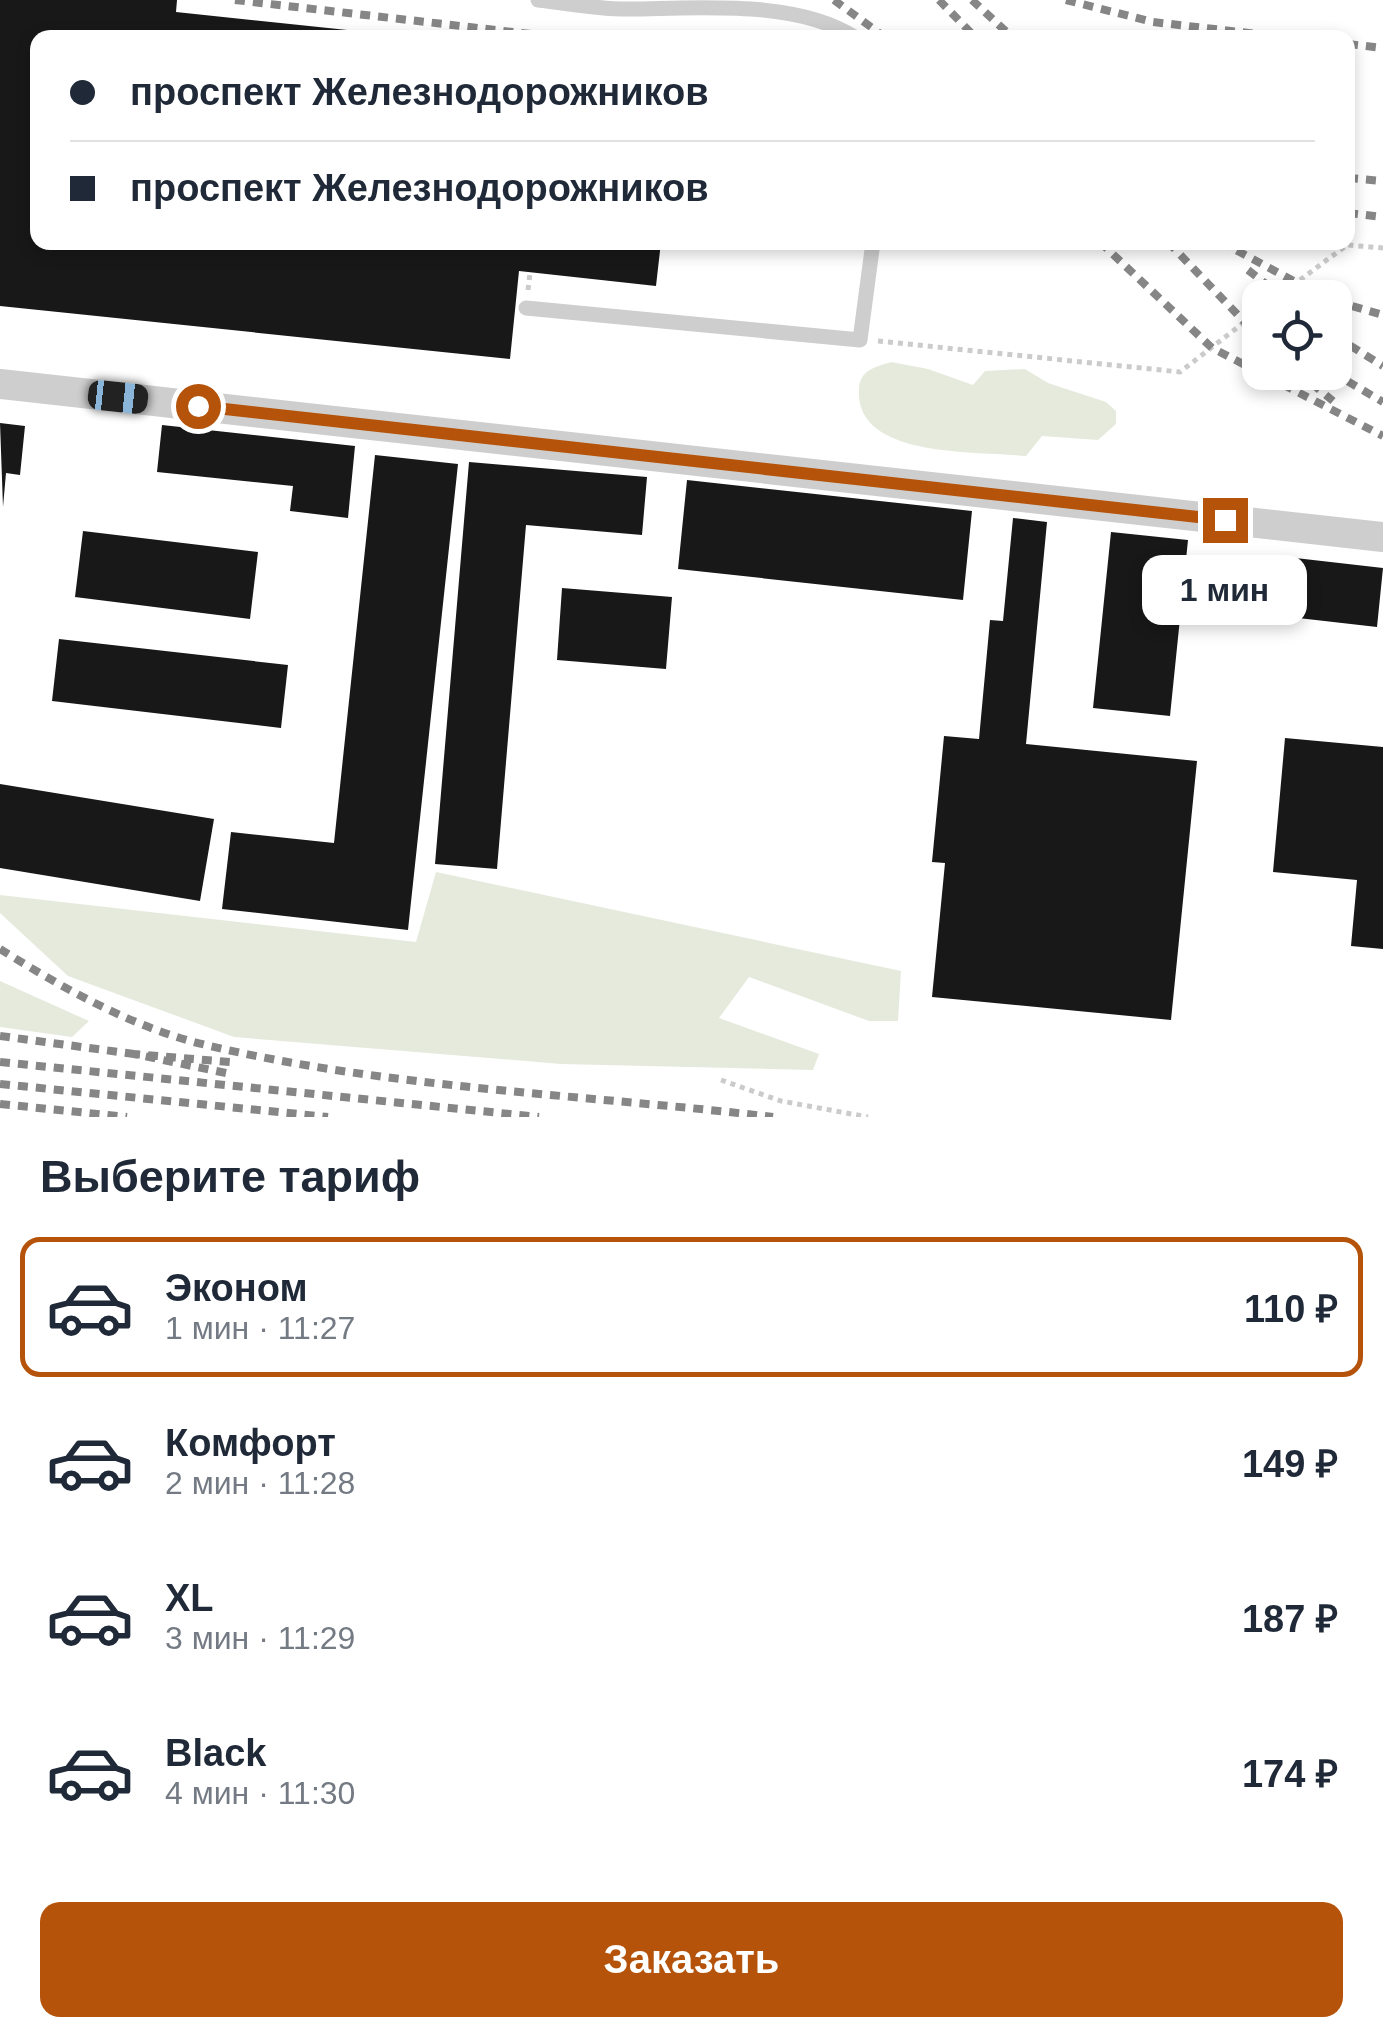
<!DOCTYPE html>
<html lang="ru">
<meta charset="utf-8">
<style>
:root{--surface:#fff;--page:#f6f6f7;--text:#1f2937;--muted:#747a83;--line:#e0e1e3;--accent:#b45309}
body{margin:0;font-family:Arial,sans-serif;background:var(--page);color:var(--text);height:100vh;display:flex;flex-direction:column;font-size:38px;white-space:nowrap}
*{box-sizing:border-box;margin:0}
p{font-size:32px;color:var(--muted)}
.icon{flex:none;width:55px;height:55px;fill:none;stroke:currentColor;stroke-width:2;stroke-linecap:round;stroke-linejoin:round}
.map{position:relative;height:1117px;overflow:hidden}
.side{display:flex;flex-direction:column;background:var(--surface);flex:1}
.side>*{flex:none}
.top-card{position:absolute;left:30px;top:30px;width:1325px;height:220px;border-radius:20px;box-shadow:0 5px 15px #0003;display:grid;align-content:center;height:220px;padding:0 40px;background:var(--surface)}
.buttons{position:absolute;left:1242px;top:280px;display:grid;gap:20px}
.buttons a{display:grid;place-items:center;width:110px;height:110px;border-radius:20px;background:var(--surface);box-shadow:0 5px 15px #0003;font-size:50px}
.end{position:absolute;width:45px;height:45px;margin:-22px;border:12px solid #b45309;background:#fff;box-shadow:0 0 0 5px #fff}
.from{border-radius:50%}
.bubble{position:absolute;height:70px;border-radius:20px;background:var(--surface);box-shadow:0 5px 15px #0003;font-size:32px;font-weight:700;line-height:70px;text-align:center}
.car{position:absolute;width:30px;height:60px;margin:-30px -15px;border-radius:12px;box-shadow:0 0 8px 2px #0007;background:linear-gradient(#222 24%,#8ab4d8 0 40%,#222 0 76%,#8ab4d8 0 86%,#222 0)}
.top-card b{display:flex;align-items:center;gap:35px;height:95px;font-size:38px}
.top-card b+b{border-top:2px solid var(--line)}
.top-card i{width:25px;height:25px;background:var(--text)}
ul{padding:0;list-style:none}
li{display:flex;align-items:center;gap:30px;height:140px;margin:0 20px 15px;padding:0 20px;border:5px solid transparent;border-radius:20px}
li div{flex:1}
li b{display:block;font-size:38px}
li em{font-style:normal;font-weight:700}
li.selected{border-color:var(--accent)}
li>.icon{width:90px;height:90px;stroke-width:1.5}
h2{padding:0 40px;font-size:45px;line-height:120px}
.cta{display:flex;gap:20px;margin-top:auto;padding:20px 40px}
.cta a{flex:1;height:115px;border-radius:20px;background:var(--accent);color:#fff;font-size:40px;font-weight:700;line-height:115px;text-align:center}
.map>svg:first-child{display:block}
.green{fill:#e5eadd}
.building{fill:#181818}
.lines{fill:none;stroke-linecap:round;stroke-linejoin:round}
.path{stroke:#cbcbcb;stroke-width:5;stroke-dasharray:5 5;stroke-linecap:butt}
.service{stroke:#cecece;stroke-width:15}
.minor{stroke:#cecece;stroke-width:30}
.rail{stroke:#868686;stroke-width:8;stroke-dasharray:10 8;stroke-linecap:butt}
.route{stroke:#b45309;stroke-width:12}
</style>
<div class="map">
<svg width="1383" height="1117" viewBox="0 0 1383 1117">
<rect width="100%" height="100%" fill="#fff"/>
<path class="green" d="M 891,362 L 928,369 L 973,385 L 985,371 L 1025,369 L 1048,383 L 1106,402 L 1116,411 L 1116,424 L 1098,440 L 1042,436 L 1026,456 C 977,451 854,459 859,389 C 860,370 875,367 891,362 Z
M 436,872 L 901,971 L 898,1021 L 869,1021 L 749,977 L 719,1018 L 819,1054 L 813,1070 L 561,1064 L 234,1037 L 68,976 L 0,913 L 0,895 L 416,942 Z
M 0,981 L 89,1021 L 72,1037 L 0,1027 Z"/>
<path class="building" d="M 0,0 L 177,0 L 176,12 L 395,35 L 38,38 L 38,242 L 661,242 L 656,286 L 519,271 L 510,359 L 0,306 Z
M 0,423 L 25,426 L 20,475 L 6,473 L 3,507 Z
M 162,425 L 355,446 L 348,518 L 290,511 L 293,486 L 157,472 Z
M 375,455 L 458,464 L 408,930 L 222,909 L 231,832 L 334,843 Z
M 469,462 L 647,477 L 642,535 L 526,525 L 497,869 L 435,864 Z
M 687,480 L 972,511 L 963,600 L 678,569 Z
M 1013,518 L 1047,522 L 1026,744 L 1197,761 L 1171,1020 L 932,997 L 945,863 L 932,862 L 944,736 L 979,739 L 990,620 L 1003,621 Z
M 83,531 L 258,552 L 250,619 L 75,597 Z
M 1111,532 L 1188,540 L 1170,716 L 1093,708 Z
M 1278,556 L 1383,568 L 1377,627 L 1272,615 Z
M 562,588 L 672,597 L 666,669 L 557,660 Z
M 59,639 L 288,665 L 281,728 L 52,701 Z
M 1285,738 L 1383,747 L 1383,949 L 1351,946 L 1357,880 L 1273,872 Z
M 0,784 L 214,819 L 200,901 L 0,868 Z"/>
<g class="lines">
<path class="path" d="M 528,290 L 530,273
M 1276,298 L 1347,245 L 1383,248
M 878,341 L 1180,372 L 1260,310
M 721,1080 L 781,1101 L 868,1117"/>
<path class="service" d="M 538,0 C 568,3 600,10 631,9 C 703,8 798,0 856,38
M 526,308 L 860,340 L 873,242"/>
<path class="minor" d="M 0,384 L 1383,537"/>
<path class="rail" d="M 235,0 L 565,38
M 834,0 L 886,38
M 939,0 L 976,38
M 972,0 L 1013,38
M 1066,0 L 1153,22 L 1292,38
M 1348,44 L 1383,48
M 1348,178 L 1383,181
M 1348,213 L 1383,217
M 1100,242 L 1212,348 L 1383,436
M 1168,242 L 1260,338
M 1221,242 L 1325,298
M 1248,270 L 1284,298
M 1335,301 L 1383,315
M 1335,336 L 1383,366
M 1298,372 L 1333,401
M 1332,372 L 1383,402
M 0,949 C 63,988 133,1028 206,1045 C 385,1088 589,1095 773,1117
M 0,1036 L 134,1054
M 0,1062 L 539,1117
M 226,1073 L 134,1054 L 230,1062
M 0,1084 L 328,1117
M 0,1104 L 127,1117"/>
</g>
<g class="lines">
<path class="route" d="M 198,406 L 1225,520"/>
</g>
</svg>
<div class="buttons">
<a><svg class="icon" aria-label="locate" viewBox="0 0 24 24"><circle cx="12" cy="12" r="6"/><path d="M12 2v4M12 18v4M2 12h4M18 12h4"/></svg></a>
</div>
<i class="end from" style="left:198px;top:406px"></i>
<i class="end" style="left:1225px;top:520px"></i>
<div class="bubble" style="left:1142px;top:555px;width:165px">1 мин</div>
<i class="car" style="left:118px;top:397px;rotate:96deg"></i>
<div class="top-card">
<b><i class="from"></i>проспект Железнодорожников</b>
<b><i></i>проспект Железнодорожников</b>
</div>
</div>
<section class="side">
<h2>Выберите тариф</h2>
<ul>
<li class="selected"><svg class="icon" aria-label="car" viewBox="0 0 24 24"><path d="M5 17H2v-5l4-1 3-4h7l3 4 3 1v5h-3M9 17h6M6 11h13"/><circle cx="7" cy="17" r="2"/><circle cx="17" cy="17" r="2"/></svg><div><b>Эконом</b><p>1 мин · 11:27</p></div><em>110 ₽</em></li>
<li><svg class="icon" aria-label="car" viewBox="0 0 24 24"><path d="M5 17H2v-5l4-1 3-4h7l3 4 3 1v5h-3M9 17h6M6 11h13"/><circle cx="7" cy="17" r="2"/><circle cx="17" cy="17" r="2"/></svg><div><b>Комфорт</b><p>2 мин · 11:28</p></div><em>149 ₽</em></li>
<li><svg class="icon" aria-label="car" viewBox="0 0 24 24"><path d="M5 17H2v-5l4-1 3-4h7l3 4 3 1v5h-3M9 17h6M6 11h13"/><circle cx="7" cy="17" r="2"/><circle cx="17" cy="17" r="2"/></svg><div><b>XL</b><p>3 мин · 11:29</p></div><em>187 ₽</em></li>
<li><svg class="icon" aria-label="car" viewBox="0 0 24 24"><path d="M5 17H2v-5l4-1 3-4h7l3 4 3 1v5h-3M9 17h6M6 11h13"/><circle cx="7" cy="17" r="2"/><circle cx="17" cy="17" r="2"/></svg><div><b>Black</b><p>4 мин · 11:30</p></div><em>174 ₽</em></li>
</ul>
<div class="cta"><a>Заказать</a></div>
</section>
